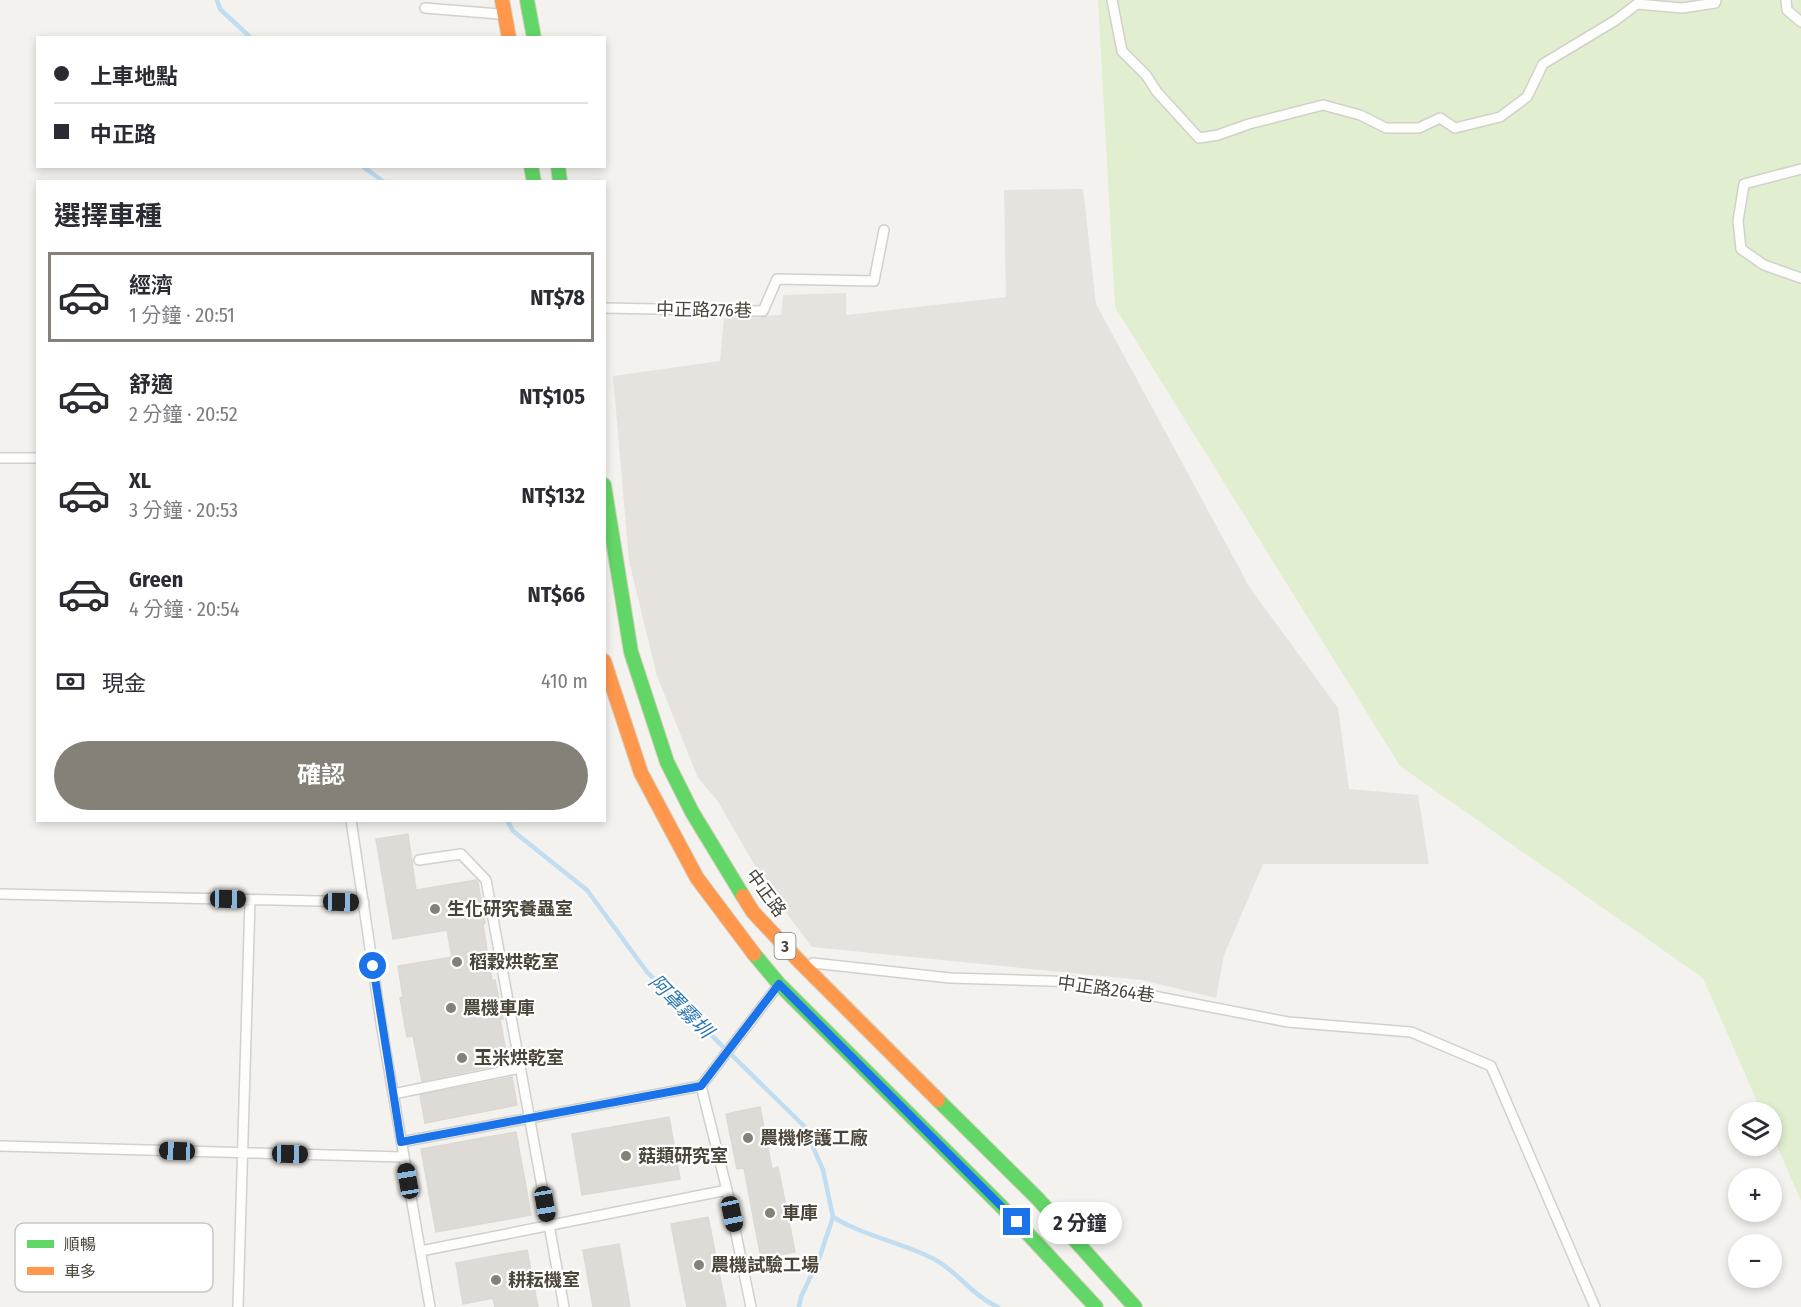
<!DOCTYPE html>
<html lang="zh-TW">
<meta charset="utf-8">
<style>
:root{--surface:#fff;--page:#f2f2f3;--text:#2b2b33;--muted:#7c7c81;--line:#e1e1e2;--accent:#868178}
body{margin:0;font-family:"Fira Sans Condensed","Noto Sans TC",sans-serif;background:var(--page);color:var(--text);height:100vh;display:flex;flex-direction:column;font-size:22px;white-space:nowrap}
*{box-sizing:border-box;margin:0}
p{font-size:20px;color:var(--muted)}
.icon{flex:none;width:33px;height:33px;fill:none;stroke:currentColor;stroke-width:2;stroke-linecap:round;stroke-linejoin:round}
.map{position:relative;flex:1;overflow:hidden}
.panel{position:absolute;left:36px;top:180px;width:570px;height:642px;display:flex;flex-direction:column;background:var(--surface);border-radius:0px;box-shadow:0 3px 9px #0003}
.panel>*{flex:none}
.top-card{position:absolute;left:36px;top:36px;width:570px;height:132px;border-radius:0px;box-shadow:0 3px 9px #0003;display:grid;align-content:center;height:132px;padding:0 18px;background:var(--surface)}
.fabs{position:absolute;left:1728px;top:1102px;display:grid;gap:12px}
.fabs a{display:grid;place-items:center;width:54px;height:54px;border-radius:50%;background:var(--surface);box-shadow:0 3px 9px #0003;font-size:30px}
.end{position:absolute;width:27px;height:27px;margin:-14px;border:8px solid #1a73e8;background:#fff;box-shadow:0 0 0 3px #fff}
.from{border-radius:50%}
.bubble{position:absolute;height:42px;border-radius:21px;background:var(--surface);box-shadow:0 3px 9px #0003;font-size:20px;font-weight:700;line-height:42px;text-align:center}
.car{position:absolute;width:18px;height:36px;margin:-18px -9px;border-radius:8px;box-shadow:0 0 4px 2px #0007;background:linear-gradient(#222 24%,#8ab4d8 0 40%,#222 0 76%,#8ab4d8 0 86%,#222 0)}
.top-card b{display:flex;align-items:center;gap:21px;height:57px;font-size:22px}
.top-card b+b{border-top:2px solid var(--line)}
.top-card i{width:15px;height:15px;background:var(--text)}
ul{padding:0;list-style:none}
li{display:flex;align-items:center;gap:18px;height:90px;margin:0 12px 9px;padding:0 6px;border:3px solid transparent;border-radius:0px}
li div{flex:1}
li b{display:block;font-size:22px}
li em{font-style:normal;font-weight:700}
li.active{border-color:var(--accent)}
li>.icon{width:54px;height:54px;stroke-width:1.5}
h2{padding:0 18px;font-size:27px;line-height:72px}
.pay{display:flex;align-items:center;gap:15px;height:66px;padding:0 18px;font-size:22px}
.pay p{margin-inline-start:auto}
.primary-button{display:flex;gap:12px;margin-top:auto;padding:12px 18px}
.primary-button a{flex:1;height:69px;border-radius:36px;background:var(--accent);color:#fff;font-size:24px;font-weight:700;line-height:69px;text-align:center}
.map>svg:first-child{display:block}
.industrial{fill:#e6e2de}
.green{fill:#e1eecf}
.lines{fill:none;stroke-linecap:round;stroke-linejoin:round}
.stream{stroke:#c0ddf1;stroke-width:4.5}
.building{fill:#dedbd6;stroke:#dcd9d4;stroke-width:1.5}
.lane-casing{stroke:#d2d0cb;stroke-width:12}
.fast-casing{stroke:#d6cebb;stroke-width:16}
.slow-casing{stroke:#d6cebb;stroke-width:16}
.lane{stroke:#fdfdfc;stroke-width:9}
.fast{stroke:#63d668;stroke-width:14}
.slow{stroke:#ff974d;stroke-width:14}
.route{stroke:#1a73e8;stroke-width:8}
.poi-dot{fill:#868178;stroke:#fff;stroke-width:2}
.labels{text-anchor:middle;stroke-width:4.5;stroke-linejoin:round;paint-order:stroke}
.shield{fill:#fff;stroke:#817c74;stroke-width:1.5}
.shield-label{font-size:16px;font-weight:bold;fill:#4b4439}
.street-label{font-size:18px;fill:#4b4439;stroke:#fff}
.poi-label{font-size:18px;font-weight:bold;fill:#4b4439;stroke:#fff;text-anchor:start}
.water-label{font-size:20px;font-style:italic;fill:#2e7ab2;stroke:#fff}
.key{fill:#fff;stroke:#c9c7c4;stroke-width:1.5}
.key-label{font-size:16px;fill:#4b4439}
</style>
<div class="map">
<svg width="1801" height="1307" viewBox="0 0 1801 1307">
<rect width="100%" height="100%" fill="#f4f2ee"/>
<path class="industrial" d="M 1083,189 L 1096,304 L 1250,588 L 1338,708 L 1349,789 L 1418,795 L 1429,864 L 1263,864 L 1224,955 L 1216,998 L 1142,980 L 812,947 L 769,890 L 717,800 L 698,778 L 657,676 L 629,561 L 613,376 L 720,361 L 724,318 L 781,315 L 783,295 L 846,293 L 846,315 L 1006,297 L 1004,190 Z"/>
<path class="green" d="M 1098,0 L 1801,0 L 1801,1201 L 1772,1134 L 1772,1113 L 1762,1113 L 1703,978 L 1400,766 L 1115,307 Z"/>
<g class="lines">
<path class="stream" d="M 217,0 L 220,9 L 251,38
M 362,166 L 384,182
M 507,820 L 513,831 L 587,890 L 647,972 L 804,1126 L 823,1170 L 833,1217 L 820,1256 L 801,1297 L 799,1307
M 833,1217 C 864,1236 900,1242 932,1258 C 957,1270 972,1296 998,1307"/>
</g>
<path class="building" d="M 408,834 L 416,890 L 476,880 L 478,882 L 485,923 L 483,924 L 492,981 L 495,980 L 503,1019 L 500,1019 L 508,1063 L 422,1081 L 413,1036 L 407,1037 L 400,998 L 403,997 L 398,966 L 452,957 L 447,930 L 393,939 L 376,839 Z
M 512,1077 L 517,1105 L 425,1123 L 420,1095 Z
M 760,1107 L 772,1169 L 778,1167 L 795,1252 L 761,1258 L 744,1168 L 737,1169 L 726,1114 Z
M 669,1117 L 680,1179 L 582,1195 L 572,1134 Z
M 516,1132 L 531,1215 L 436,1232 L 421,1149 Z
M 708,1217 L 726,1307 L 687,1307 L 671,1224 Z
M 619,1244 L 630,1307 L 593,1307 L 583,1250 Z
M 527,1250 L 538,1307 L 495,1307 L 493,1298 L 463,1304 L 456,1263 Z"/>
<g class="lines">
<g class="lane-casing">
<path id="lane" d="M 1112,0 L 1122,51 L 1146,75 L 1157,92 L 1199,138 L 1218,135 L 1249,124 L 1323,105 L 1360,115 L 1386,128 L 1419,128 L 1440,118 L 1455,128 L 1500,117 L 1527,97 L 1543,64 L 1616,20 L 1637,4 L 1682,8 L 1715,3 L 1716,0
M 1786,0 L 1787,10 L 1801,22
M 425,8 L 499,14
M 1801,169 L 1744,184 L 1738,221 L 1741,249 L 1764,265 L 1801,278
M 604,308 L 763,311 L 777,279 L 874,281 L 884,230
M 0,458 L 38,458
M 351,820 L 382,1029 L 430,1307
M 419,860 L 461,854 L 486,880 L 564,1307
M 0,894 L 364,902
M 813,963 L 950,978 L 1081,982 L 1288,1022 L 1411,1032 L 1491,1066 L 1595,1307
M 393,1094 L 520,1068
M 401,1142 L 701,1086
M 0,1146 L 404,1157
M 421,1251 L 727,1190
M 238,1307 L 250,900
M 751,1307 L 727,1190 L 701,1086 L 777,987"/>
</g>
<g class="fast-casing">
<path id="fast" d="M 527,0 L 534,38
M 531,166 L 534,182
M 558,166 L 560,182
M 604,485 L 631,652 L 667,762 L 692,812 L 743,896
M 754,954 L 779,984 L 1017,1222 L 1096,1307
M 938,1100 L 1038,1199 L 1135,1307"/>
</g>
<g class="slow-casing">
<path id="slow" d="M 502,0 L 509,38
M 604,661 L 641,773 L 697,878 L 754,954
M 743,896 L 753,912 L 799,961 L 938,1100"/>
</g>
<use href="#lane" class="lane"/>
<use href="#fast" class="fast"/>
<use href="#slow" class="slow"/>
</g>
<g class="lines">
<path class="route" d="M 373,966 L 401,1142 L 701,1086 L 779,984 L 1017,1222"/>
</g>
<g class="poi-dot">
<circle cx="435" cy="909" r="6"/>
<circle cx="457" cy="962" r="6"/>
<circle cx="451" cy="1008" r="6"/>
<circle cx="462" cy="1058" r="6"/>
<circle cx="748" cy="1138" r="6"/>
<circle cx="626" cy="1156" r="6"/>
<circle cx="770" cy="1213" r="6"/>
<circle cx="699" cy="1265" r="6"/>
<circle cx="496" cy="1280" r="6"/>
</g>
<g class="labels">
<rect class="shield" x="774.5" y="933" width="21" height="26" rx="4.5"/>
<g class="shield-label">
<text x="785" y="952">3</text>
</g>
<g class="street-label">
<text transform="translate(704 310) rotate(1)" y="6">中正路276巷</text>
<text transform="translate(766 893) rotate(54)" y="6">中正路</text>
<text transform="translate(1106 989) rotate(8)" y="6">中正路264巷</text>
</g>
<g class="poi-label">
<text x="447" y="915">生化研究養蟲室</text>
<text x="469" y="968">稻穀烘乾室</text>
<text x="463" y="1014">農機車庫</text>
<text x="474" y="1064">玉米烘乾室</text>
<text x="760" y="1144">農機修護工廠</text>
<text x="638" y="1162">菇類研究室</text>
<text x="782" y="1219">車庫</text>
<text x="711" y="1271">農機試驗工場</text>
<text x="508" y="1286">耕耘機室</text>
</g>
<g class="water-label">
<text transform="translate(681 1006) rotate(45)" y="7">阿罩霧圳</text>
</g>
</g>
<rect x="15" y="1223" width="198" height="69" rx="9" class="key"/>
<rect x="27" y="1240" width="27" height="8" fill="#63d668"/>
<rect x="27" y="1267" width="27" height="8" fill="#ff974d"/>
<g class="key-label">
<text x="64" y="1250">順暢</text>
<text x="64" y="1277">車多</text>
</g>
</svg>
<div class="fabs">
<a><svg class="icon" aria-label="layers" viewBox="0 0 24 24"><path d="M12 4l9 5-9 5-9-5zM3 14l9 5 9-5"/></svg></a>
<a>+</a>
<a>−</a>
</div>
<i class="end from" style="left:373px;top:966px"></i>
<i class="end" style="left:1017px;top:1222px"></i>
<div class="bubble" style="left:1038px;top:1202px;width:84px">2 分鐘</div>
<i class="car" style="left:228px;top:899px;rotate:91deg"></i>
<i class="car" style="left:341px;top:902px;rotate:91deg"></i>
<i class="car" style="left:177px;top:1151px;rotate:272deg"></i>
<i class="car" style="left:290px;top:1154px;rotate:91deg"></i>
<i class="car" style="left:408px;top:1181px;rotate:350deg"></i>
<i class="car" style="left:545px;top:1204px;rotate:170deg"></i>
<i class="car" style="left:732px;top:1214px;rotate:168deg"></i>
<div class="top-card">
<b><i class="from"></i>上車地點</b>
<b><i></i>中正路</b>
</div>
<section class="panel">
<h2>選擇車種</h2>
<ul>
<li class="active"><svg class="icon" aria-label="car" viewBox="0 0 24 24"><path d="M5 17H2v-5l4-1 3-4h7l3 4 3 1v5h-3M9 17h6M6 11h13"/><circle cx="7" cy="17" r="2"/><circle cx="17" cy="17" r="2"/></svg><div><b>經濟</b><p>1 分鐘 · 20:51</p></div><em>NT$78</em></li>
<li><svg class="icon" aria-label="car" viewBox="0 0 24 24"><path d="M5 17H2v-5l4-1 3-4h7l3 4 3 1v5h-3M9 17h6M6 11h13"/><circle cx="7" cy="17" r="2"/><circle cx="17" cy="17" r="2"/></svg><div><b>舒適</b><p>2 分鐘 · 20:52</p></div><em>NT$105</em></li>
<li><svg class="icon" aria-label="car" viewBox="0 0 24 24"><path d="M5 17H2v-5l4-1 3-4h7l3 4 3 1v5h-3M9 17h6M6 11h13"/><circle cx="7" cy="17" r="2"/><circle cx="17" cy="17" r="2"/></svg><div><b>XL</b><p>3 分鐘 · 20:53</p></div><em>NT$132</em></li>
<li><svg class="icon" aria-label="car" viewBox="0 0 24 24"><path d="M5 17H2v-5l4-1 3-4h7l3 4 3 1v5h-3M9 17h6M6 11h13"/><circle cx="7" cy="17" r="2"/><circle cx="17" cy="17" r="2"/></svg><div><b>Green</b><p>4 分鐘 · 20:54</p></div><em>NT$66</em></li>
</ul>
<div class="pay"><svg class="icon" aria-label="cash" viewBox="0 0 24 24"><path d="M3 7h18v10H3z"/><circle cx="12" cy="12" r="2"/></svg>現金<p>410 m</p></div>
<div class="primary-button"><a>確認</a></div>
</section>
</div>
